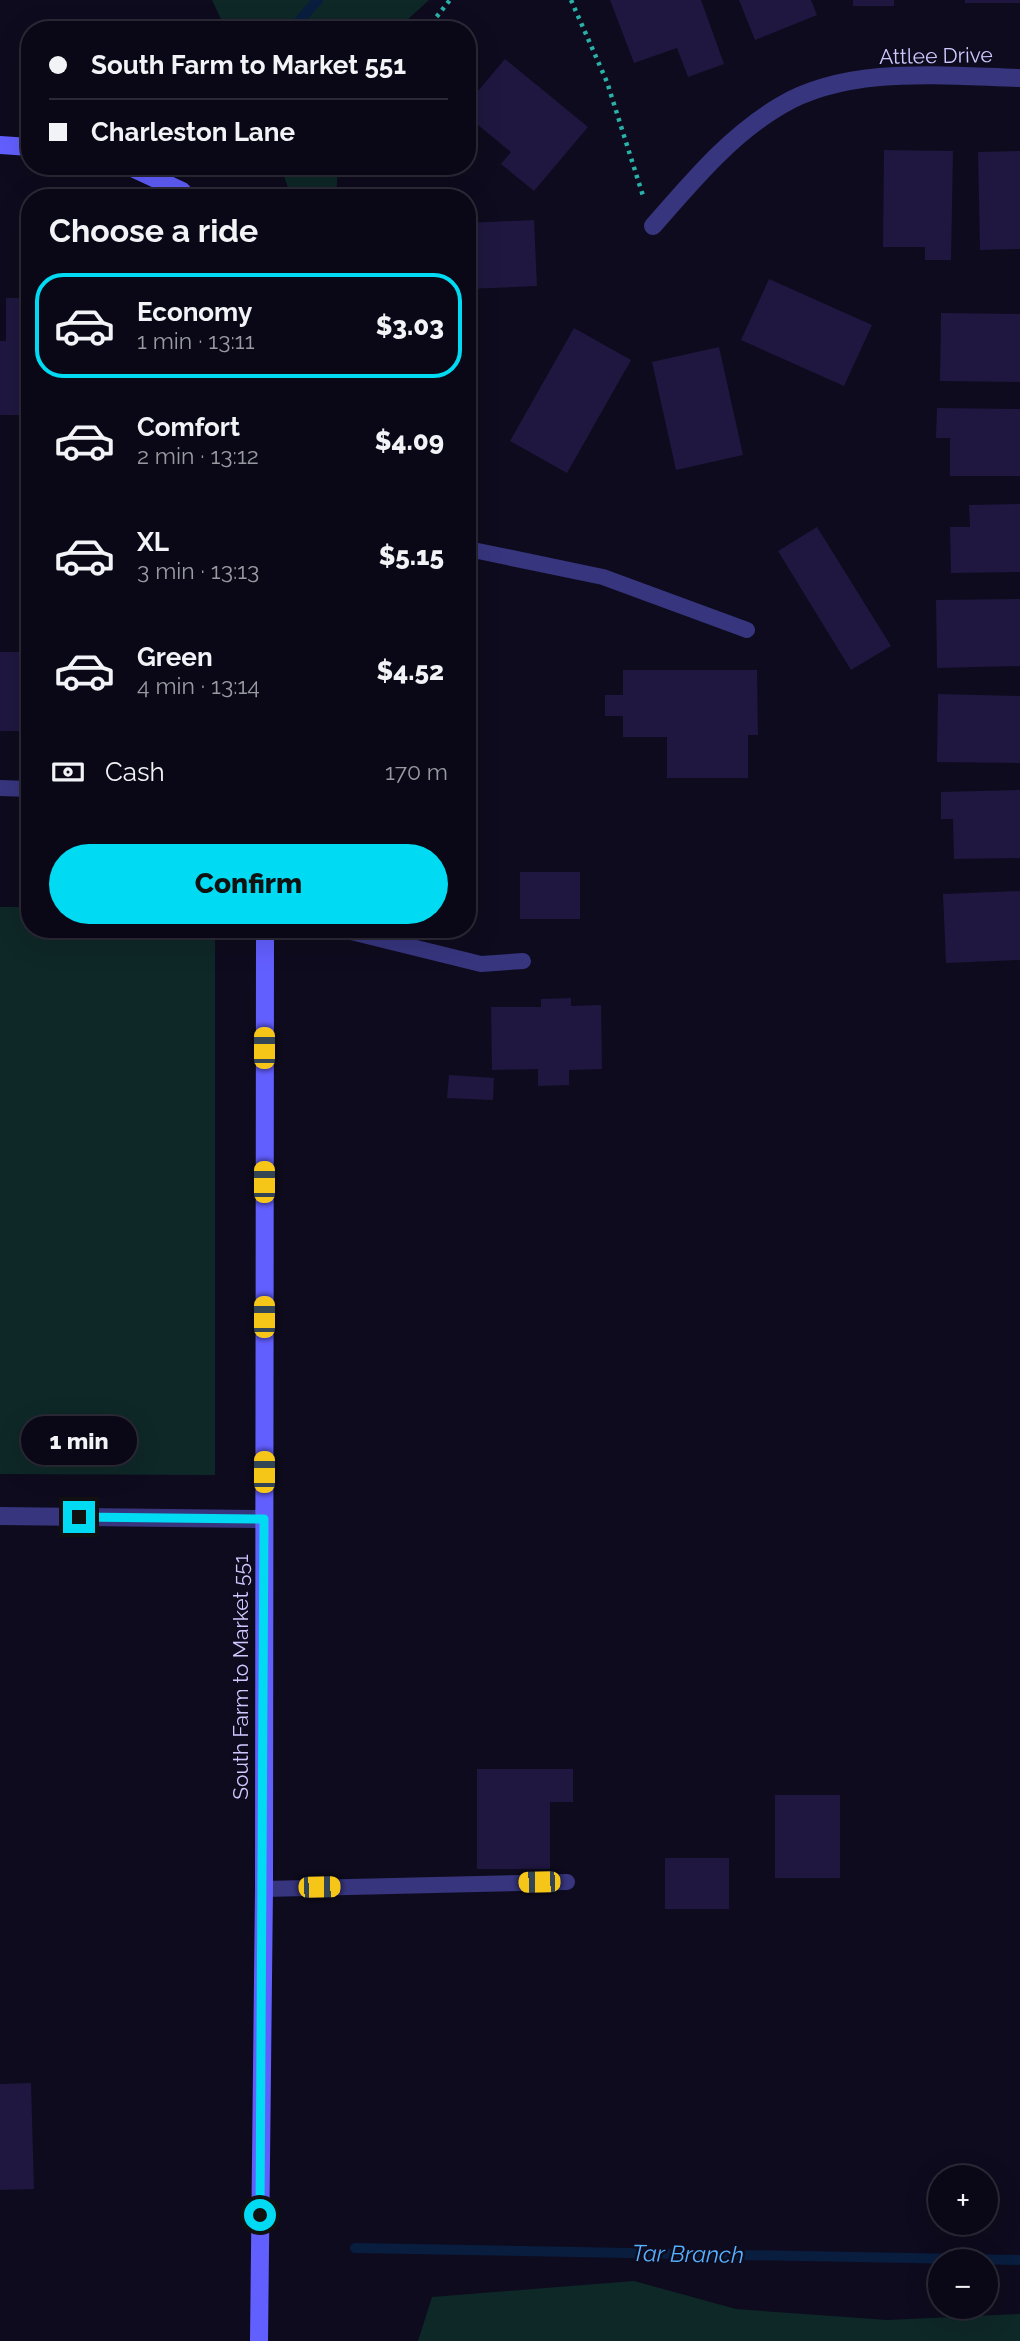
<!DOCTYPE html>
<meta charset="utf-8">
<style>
:root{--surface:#0a0816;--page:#181623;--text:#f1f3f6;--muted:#999aa1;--line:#2a2935;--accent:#00dbf3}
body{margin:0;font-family:Raleway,sans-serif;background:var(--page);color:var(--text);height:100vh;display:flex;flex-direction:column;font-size:26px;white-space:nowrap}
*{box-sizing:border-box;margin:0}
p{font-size:23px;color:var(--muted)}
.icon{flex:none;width:38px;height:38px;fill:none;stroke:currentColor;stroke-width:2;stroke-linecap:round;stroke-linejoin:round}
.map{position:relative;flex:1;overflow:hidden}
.side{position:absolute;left:21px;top:189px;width:455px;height:749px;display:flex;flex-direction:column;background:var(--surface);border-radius:28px;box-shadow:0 7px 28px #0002,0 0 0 2px var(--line)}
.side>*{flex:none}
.hud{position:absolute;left:21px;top:21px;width:455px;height:154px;border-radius:28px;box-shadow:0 7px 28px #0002,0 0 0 2px var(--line);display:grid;align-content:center;height:154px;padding:0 28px;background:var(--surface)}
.controls{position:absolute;left:928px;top:2165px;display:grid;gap:14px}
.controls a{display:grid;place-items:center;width:70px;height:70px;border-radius:50%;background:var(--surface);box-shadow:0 7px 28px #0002,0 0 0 2px var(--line);font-size:35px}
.end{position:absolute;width:32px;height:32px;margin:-16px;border:9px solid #00dbf3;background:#111;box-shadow:0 0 0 4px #111}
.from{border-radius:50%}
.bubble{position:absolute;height:49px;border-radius:24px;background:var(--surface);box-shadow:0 7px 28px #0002,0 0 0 2px var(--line);font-size:23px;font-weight:800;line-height:49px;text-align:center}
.car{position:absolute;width:21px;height:42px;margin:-21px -10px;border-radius:9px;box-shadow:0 0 5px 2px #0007;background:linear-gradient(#f5c518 24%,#345 0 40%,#f5c518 0 76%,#345 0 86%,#f5c518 0)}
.hud b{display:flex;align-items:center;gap:24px;height:66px;font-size:26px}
.hud b+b{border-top:2px solid var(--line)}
.hud i{width:18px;height:18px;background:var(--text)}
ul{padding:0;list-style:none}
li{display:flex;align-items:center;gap:21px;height:105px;margin:0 14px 10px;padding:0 14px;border:4px solid transparent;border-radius:28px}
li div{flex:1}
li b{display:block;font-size:26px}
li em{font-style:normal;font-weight:800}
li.selected{border-color:var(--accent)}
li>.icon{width:63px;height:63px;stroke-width:1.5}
h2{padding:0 28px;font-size:32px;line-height:84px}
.pay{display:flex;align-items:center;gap:18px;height:77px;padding:0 28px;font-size:26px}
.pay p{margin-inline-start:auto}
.button{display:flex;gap:14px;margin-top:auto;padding:14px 28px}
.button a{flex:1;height:80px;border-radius:42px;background:var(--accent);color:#111;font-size:28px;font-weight:800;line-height:80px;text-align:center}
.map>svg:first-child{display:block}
.green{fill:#0e2827}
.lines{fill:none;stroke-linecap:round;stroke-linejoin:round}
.stream{stroke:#091d3f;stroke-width:10}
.building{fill:#1f173f}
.path{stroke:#29b2a9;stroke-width:4.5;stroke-dasharray:3.5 5;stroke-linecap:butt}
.lane{stroke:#37357e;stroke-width:16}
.street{stroke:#37357e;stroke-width:18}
.secondary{stroke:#625fff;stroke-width:18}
.route{stroke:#00dbf3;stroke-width:9}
.labels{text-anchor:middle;stroke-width:5;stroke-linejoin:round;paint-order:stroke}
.street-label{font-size:21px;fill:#cec8ff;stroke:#0e0b1e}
.water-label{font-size:23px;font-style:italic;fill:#56b1ff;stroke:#0e0b1e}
</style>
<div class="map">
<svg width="1020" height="2341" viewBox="0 0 1020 2341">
<rect width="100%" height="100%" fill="#0e0b1e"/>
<path class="green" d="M 212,0 L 429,0 L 406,21 L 400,30 L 226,30 Z
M 280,166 L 338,166 L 336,198 L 292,198 Z
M 0,907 L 30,907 L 30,929 L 215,929 L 215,1475 L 0,1474 Z
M 634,2281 L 736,2309 L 887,2320 L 1020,2314 L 1020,2341 L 418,2341 L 432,2297 Z"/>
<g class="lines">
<path class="stream" d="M 291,30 L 318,0
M 355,2248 L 1020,2260"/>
</g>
<path class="building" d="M 610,0 L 701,0 L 724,64 L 688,77 L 677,48 L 634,63 Z
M 739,0 L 811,0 L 817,15 L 755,40 Z
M 853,0 L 894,0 L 894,6 L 853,6 Z
M 965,0 L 1020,0 L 1020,3 L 965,3 Z
M 505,59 L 588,127 L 534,191 L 501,164 L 511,152 L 467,116 L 467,104 Z
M 884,150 L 953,151 L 951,260 L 925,260 L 925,247 L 883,247 Z
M 1020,151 L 1020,249 L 980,250 L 978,152 Z
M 534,220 L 537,286 L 467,289 L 467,223 Z
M 769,279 L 872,325 L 844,386 L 741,340 Z
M 6,298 L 30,298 L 30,415 L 0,415 L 0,341 L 6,341 Z
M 941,313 L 1020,314 L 1020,382 L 940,381 Z
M 574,328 L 631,360 L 567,473 L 510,441 Z
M 719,347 L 743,455 L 676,470 L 652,362 Z
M 937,408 L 1020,409 L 1020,476 L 950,476 L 950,438 L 936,438 Z
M 1020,504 L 1020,572 L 951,573 L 950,527 L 970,527 L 969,505 Z
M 817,527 L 891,646 L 851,670 L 778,551 Z
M 1020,599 L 1020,666 L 937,668 L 936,600 Z
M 0,652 L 30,652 L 30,731 L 0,731 Z
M 623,670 L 757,670 L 758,735 L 748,735 L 748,778 L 667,778 L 667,737 L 623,737 L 623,716 L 605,716 L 605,695 L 623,695 Z
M 938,694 L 1020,696 L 1020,763 L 937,762 Z
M 1020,790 L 1020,858 L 954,859 L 953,819 L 941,819 L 941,792 Z
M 520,872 L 580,872 L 580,919 L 520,919 Z
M 1020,891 L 1020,960 L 946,963 L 943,894 Z
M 571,998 L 571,1006 L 601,1005 L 602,1069 L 569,1070 L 569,1085 L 538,1086 L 538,1069 L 492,1070 L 491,1007 L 541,1007 L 541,999 Z
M 449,1075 L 494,1078 L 493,1100 L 447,1098 Z
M 477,1769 L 573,1769 L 573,1802 L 550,1802 L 550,1869 L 477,1869 Z
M 775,1795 L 840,1795 L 840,1878 L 775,1878 Z
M 665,1858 L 729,1858 L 729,1909 L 665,1909 Z
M 31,2083 L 34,2189 L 0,2190 L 0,2084 Z"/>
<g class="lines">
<path class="path" d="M 571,0 L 607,82 L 644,199
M 426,30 L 450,0"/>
<path class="lane" d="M 467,551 L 478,551 L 603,577 L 747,630
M 0,788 L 30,789
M 339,929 L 481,964 L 523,961
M 264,1889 L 567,1882"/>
<path class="street" d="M 653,226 C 691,183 729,136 780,106 C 848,65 944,76 1020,78
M 0,1516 L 264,1519"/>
<path class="secondary" d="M 0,145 L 30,147
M 128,166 L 182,191 L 188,198
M 259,2341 L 264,1889 L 265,929"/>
</g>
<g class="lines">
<path class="route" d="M 79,1517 L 264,1519 L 260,2215"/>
</g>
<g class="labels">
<g class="street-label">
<text transform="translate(936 56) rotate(-1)" y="7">Attlee Drive</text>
<text transform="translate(241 1677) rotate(-90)" y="7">South Farm to Market 551</text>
</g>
<g class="water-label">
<text transform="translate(688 2254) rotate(1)" y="8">Tar Branch</text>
</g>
</g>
</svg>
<div class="controls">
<a>+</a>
<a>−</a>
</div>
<i class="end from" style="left:260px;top:2215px"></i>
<i class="end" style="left:79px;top:1517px"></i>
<div class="bubble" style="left:21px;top:1416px;width:116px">1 min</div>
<i class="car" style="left:264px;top:1048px;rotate:0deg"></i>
<i class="car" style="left:264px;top:1182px;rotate:0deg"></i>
<i class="car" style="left:264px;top:1317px;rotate:0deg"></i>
<i class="car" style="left:264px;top:1472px;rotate:0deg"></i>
<i class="car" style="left:539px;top:1882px;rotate:269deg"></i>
<i class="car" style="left:319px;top:1887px;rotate:89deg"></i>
<div class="hud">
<b><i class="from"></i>South Farm to Market 551</b>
<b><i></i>Charleston Lane</b>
</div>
<section class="side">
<h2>Choose a ride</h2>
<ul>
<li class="selected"><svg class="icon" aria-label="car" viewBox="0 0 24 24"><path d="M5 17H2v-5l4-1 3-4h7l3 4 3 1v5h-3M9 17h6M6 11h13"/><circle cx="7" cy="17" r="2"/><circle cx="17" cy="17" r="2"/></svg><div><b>Economy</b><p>1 min · 13:11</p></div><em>$3.03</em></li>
<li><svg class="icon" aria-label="car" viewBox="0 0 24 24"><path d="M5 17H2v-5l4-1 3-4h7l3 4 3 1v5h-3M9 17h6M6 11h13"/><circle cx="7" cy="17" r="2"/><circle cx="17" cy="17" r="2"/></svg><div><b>Comfort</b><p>2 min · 13:12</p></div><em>$4.09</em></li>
<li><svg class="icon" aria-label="car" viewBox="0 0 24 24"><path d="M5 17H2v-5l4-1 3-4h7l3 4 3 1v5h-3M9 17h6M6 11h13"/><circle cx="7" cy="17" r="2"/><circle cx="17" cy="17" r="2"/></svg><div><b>XL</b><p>3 min · 13:13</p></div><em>$5.15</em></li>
<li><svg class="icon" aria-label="car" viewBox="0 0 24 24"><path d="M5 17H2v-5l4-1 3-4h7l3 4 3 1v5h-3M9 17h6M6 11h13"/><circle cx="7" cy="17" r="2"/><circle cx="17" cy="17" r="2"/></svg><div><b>Green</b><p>4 min · 13:14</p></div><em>$4.52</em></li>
</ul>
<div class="pay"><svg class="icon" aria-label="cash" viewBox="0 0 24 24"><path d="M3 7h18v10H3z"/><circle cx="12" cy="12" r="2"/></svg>Cash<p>170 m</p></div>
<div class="button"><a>Confirm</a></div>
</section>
</div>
